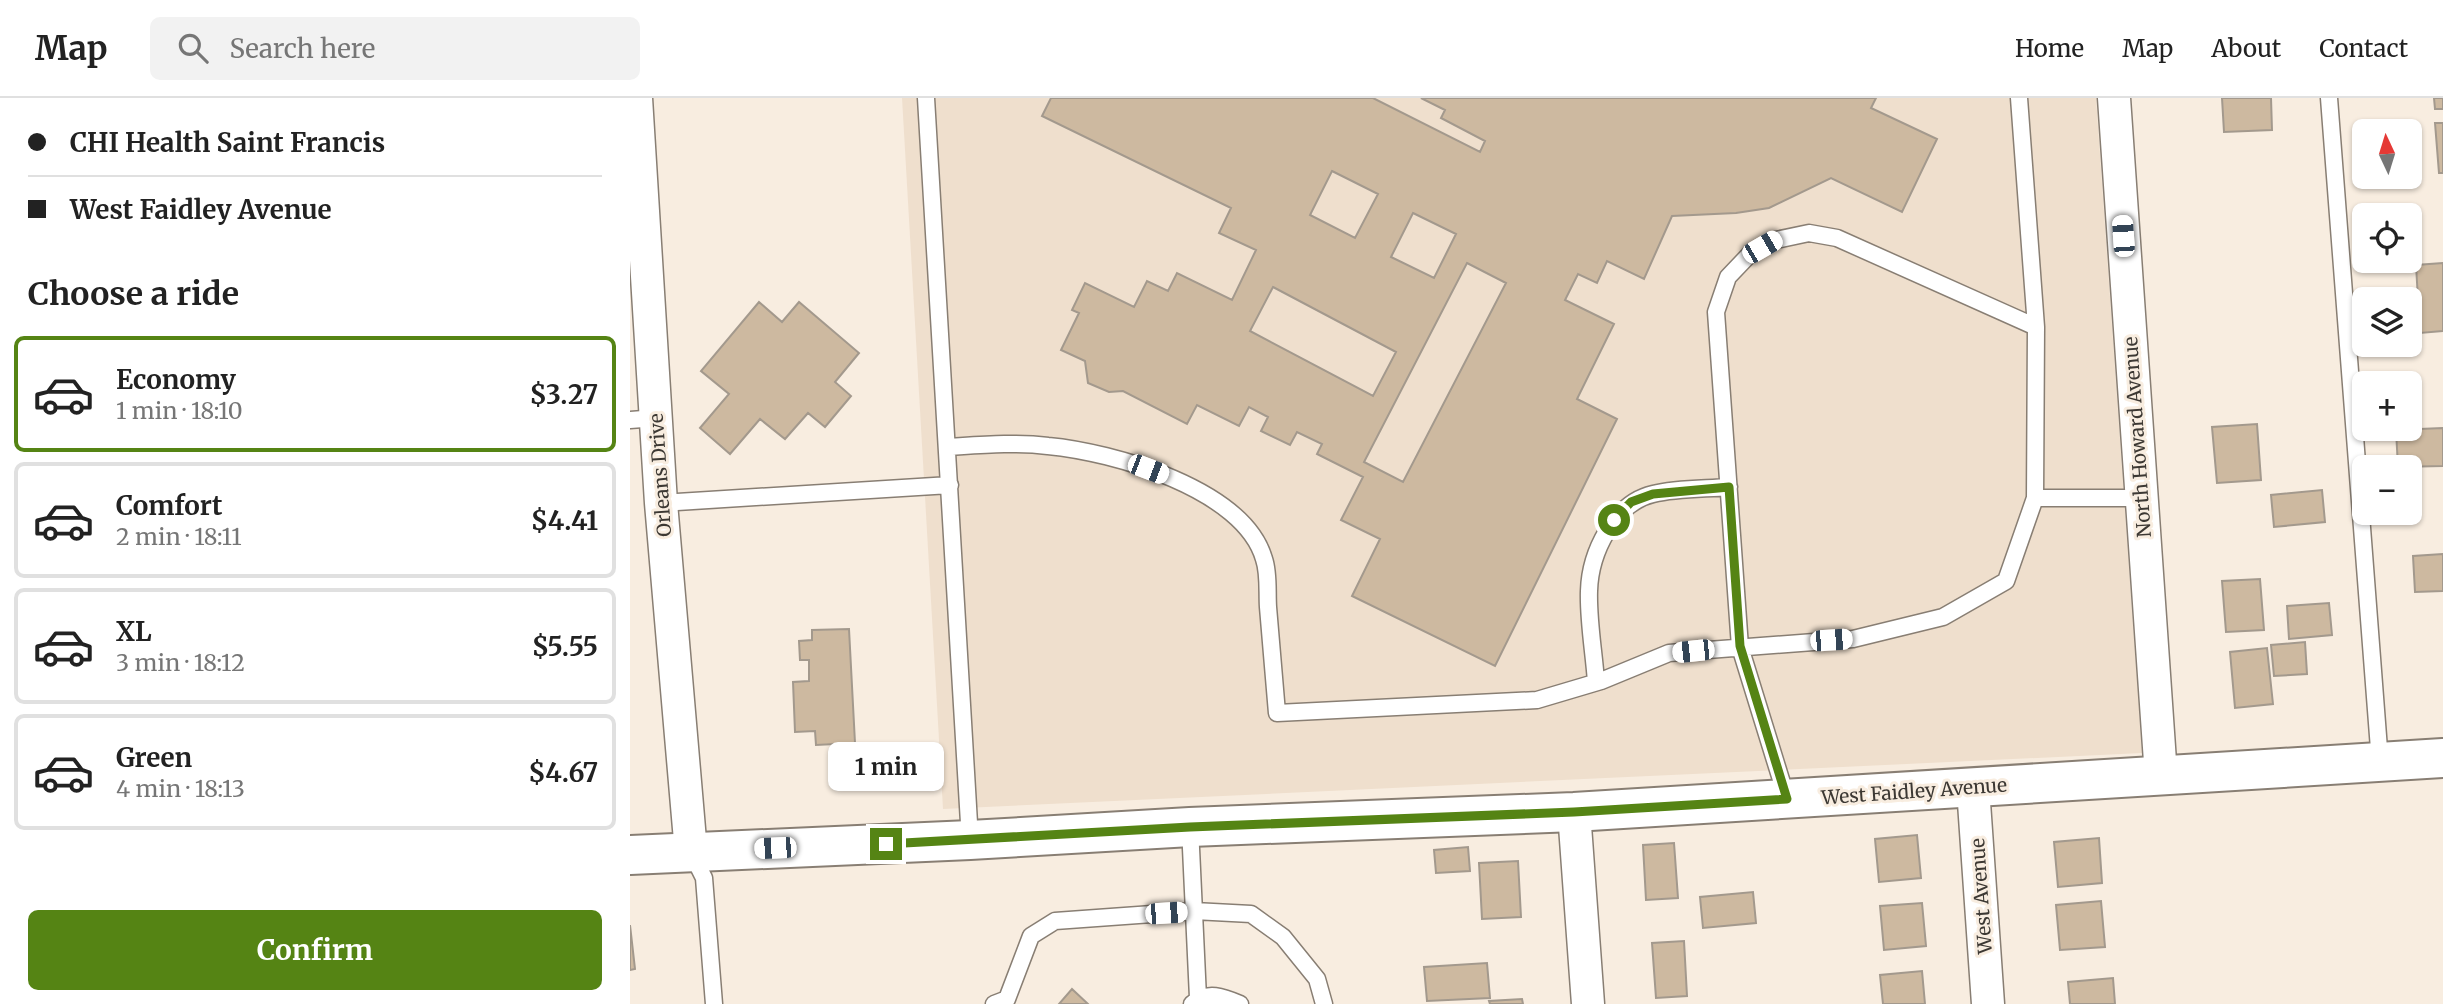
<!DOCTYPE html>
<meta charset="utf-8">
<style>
:root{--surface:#fff;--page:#f2f2f2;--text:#222;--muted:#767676;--line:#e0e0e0;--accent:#558414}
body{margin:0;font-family:Merriweather,serif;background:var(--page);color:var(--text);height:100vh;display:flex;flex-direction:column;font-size:26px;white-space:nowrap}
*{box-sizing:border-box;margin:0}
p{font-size:23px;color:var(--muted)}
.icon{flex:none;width:38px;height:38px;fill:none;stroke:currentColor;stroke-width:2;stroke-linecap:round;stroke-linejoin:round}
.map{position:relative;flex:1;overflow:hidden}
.drawer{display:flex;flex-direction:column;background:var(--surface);width:630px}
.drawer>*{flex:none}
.top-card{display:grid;align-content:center;height:154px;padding:0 28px;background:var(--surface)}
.needle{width:46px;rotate:356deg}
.tools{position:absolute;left:1722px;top:21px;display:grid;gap:14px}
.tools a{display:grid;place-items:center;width:70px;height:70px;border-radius:10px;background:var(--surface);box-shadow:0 2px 5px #0004;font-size:35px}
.end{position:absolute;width:32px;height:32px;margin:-16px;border:9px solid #558414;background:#fff;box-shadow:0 0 0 4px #fff}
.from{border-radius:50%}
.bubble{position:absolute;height:49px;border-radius:10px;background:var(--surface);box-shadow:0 2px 5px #0004;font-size:23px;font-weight:700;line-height:49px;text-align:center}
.car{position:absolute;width:21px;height:42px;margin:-21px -10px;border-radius:9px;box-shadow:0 0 5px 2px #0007;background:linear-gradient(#fff 24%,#345 0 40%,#fff 0 76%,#345 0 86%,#fff 0)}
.top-card b{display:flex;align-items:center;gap:24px;height:66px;font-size:26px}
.top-card b+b{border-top:2px solid var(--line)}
.top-card i{width:18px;height:18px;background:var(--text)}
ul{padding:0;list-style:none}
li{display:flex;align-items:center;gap:21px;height:116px;margin:0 14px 10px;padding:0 14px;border:4px solid var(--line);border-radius:10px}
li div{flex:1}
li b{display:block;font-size:26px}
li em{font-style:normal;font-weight:700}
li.active{border-color:var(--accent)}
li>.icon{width:63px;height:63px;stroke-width:1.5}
h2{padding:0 28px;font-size:32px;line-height:84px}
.button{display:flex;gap:14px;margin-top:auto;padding:14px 28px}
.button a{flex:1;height:80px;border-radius:10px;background:var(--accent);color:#fff;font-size:28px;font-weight:700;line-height:80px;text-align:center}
header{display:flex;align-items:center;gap:42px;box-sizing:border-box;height:98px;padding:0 35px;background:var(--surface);border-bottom:2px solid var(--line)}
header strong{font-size:33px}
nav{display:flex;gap:38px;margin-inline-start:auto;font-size:24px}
.search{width:490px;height:63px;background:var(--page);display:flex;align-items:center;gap:18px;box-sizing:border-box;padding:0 24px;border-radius:10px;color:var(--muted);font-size:26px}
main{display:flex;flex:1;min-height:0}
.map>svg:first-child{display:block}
.medical{fill:#efdfcd}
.building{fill:#cdb9a0;stroke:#a3998d;stroke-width:2;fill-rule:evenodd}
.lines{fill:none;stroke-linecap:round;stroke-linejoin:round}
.lane-casing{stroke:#887e73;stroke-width:19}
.street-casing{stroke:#887e73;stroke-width:35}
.secondary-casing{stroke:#887e73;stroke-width:42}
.lane{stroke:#fff;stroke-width:16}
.street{stroke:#fff;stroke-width:32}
.secondary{stroke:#fff;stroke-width:38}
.route{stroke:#558414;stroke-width:9}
.labels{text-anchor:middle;stroke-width:6;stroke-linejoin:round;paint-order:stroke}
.street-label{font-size:19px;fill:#3c3833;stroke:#f8ede0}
</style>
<header>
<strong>Map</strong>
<div class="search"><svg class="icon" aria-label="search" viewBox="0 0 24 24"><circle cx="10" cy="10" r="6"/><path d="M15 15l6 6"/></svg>Search here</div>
<nav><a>Home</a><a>Map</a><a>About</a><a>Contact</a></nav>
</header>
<main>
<section class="drawer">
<div class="top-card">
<b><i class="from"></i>CHI Health Saint Francis</b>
<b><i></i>West Faidley Avenue</b>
</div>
<h2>Choose a ride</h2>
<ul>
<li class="active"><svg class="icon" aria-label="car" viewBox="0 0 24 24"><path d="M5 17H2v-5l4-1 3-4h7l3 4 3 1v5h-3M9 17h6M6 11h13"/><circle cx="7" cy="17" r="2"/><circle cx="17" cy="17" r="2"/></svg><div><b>Economy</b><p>1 min · 18:10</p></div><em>$3.27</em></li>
<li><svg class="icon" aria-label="car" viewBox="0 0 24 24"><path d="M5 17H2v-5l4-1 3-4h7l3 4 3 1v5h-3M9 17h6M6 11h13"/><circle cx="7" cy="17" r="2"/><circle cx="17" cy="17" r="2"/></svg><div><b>Comfort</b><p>2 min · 18:11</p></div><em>$4.41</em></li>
<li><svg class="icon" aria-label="car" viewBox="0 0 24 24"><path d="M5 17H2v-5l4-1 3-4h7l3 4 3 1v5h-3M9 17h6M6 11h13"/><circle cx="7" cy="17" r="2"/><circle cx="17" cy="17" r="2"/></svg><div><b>XL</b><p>3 min · 18:12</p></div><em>$5.55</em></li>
<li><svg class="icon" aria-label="car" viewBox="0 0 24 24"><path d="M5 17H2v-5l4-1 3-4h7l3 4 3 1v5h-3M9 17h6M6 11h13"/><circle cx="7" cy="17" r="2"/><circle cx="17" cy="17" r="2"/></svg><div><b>Green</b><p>4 min · 18:13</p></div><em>$4.67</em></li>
</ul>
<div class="button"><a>Confirm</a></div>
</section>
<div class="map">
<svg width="1813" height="906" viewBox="0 0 1813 906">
<rect width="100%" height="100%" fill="#f8ede0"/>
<path class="medical" d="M 272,0 L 1466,0 L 1512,655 L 313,711 Z"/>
<path class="building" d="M 421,0 L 743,0 L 850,54 L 855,43 L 811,20 L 815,12 L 791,0 L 1246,0 L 1241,10 L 1307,41 L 1272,114 L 1201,80 L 1139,110 L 1106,115 L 1042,118 L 1014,181 L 977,163 L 967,185 L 948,176 L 935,202 L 984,226 L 947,301 L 987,321 L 865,568 L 722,498 L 750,441 L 711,422 L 733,379 L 687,356 L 692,346 L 667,334 L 660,347 L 631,333 L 638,319 L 619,309 L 609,328 L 567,307 L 557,326 L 493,293 L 479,294 L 458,285 L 455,263 L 431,252 L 449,215 L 442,212 L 455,185 L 504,209 L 517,183 L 538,193 L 547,175 L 602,202 L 626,152 L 589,135 L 601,110 L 412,18 ZM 702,73 L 748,96 L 725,140 L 680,117 ZM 783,115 L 826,136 L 804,180 L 761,159 ZM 837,165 L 876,185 L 773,384 L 734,364 ZM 643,189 L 766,254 L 743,298 L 620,233 Z
M 1592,0 L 1641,0 L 1642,32 L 1594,34 Z
M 1804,0 L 1813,0 L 1813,11 L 1805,11 Z
M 1805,25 L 1813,25 L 1813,75 L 1809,75 Z
M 1813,165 L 1813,233 L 1790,235 L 1786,167 Z
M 129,204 L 152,224 L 169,204 L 229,255 L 205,284 L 221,298 L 195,329 L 178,315 L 155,341 L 130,321 L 100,356 L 70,330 L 99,296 L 71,273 Z
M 1627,326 L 1631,382 L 1587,385 L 1582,329 Z
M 1813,330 L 1813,368 L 1768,369 L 1766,332 Z
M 1692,392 L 1695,424 L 1644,429 L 1641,397 Z
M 1813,456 L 1813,493 L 1785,494 L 1783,458 Z
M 1630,481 L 1634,532 L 1596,534 L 1592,483 Z
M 1699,505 L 1702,537 L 1659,541 L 1657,508 Z
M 219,531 L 225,645 L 186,647 L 185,633 L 165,634 L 163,584 L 179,583 L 179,562 L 170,562 L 169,543 L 182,542 L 182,532 Z
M 1675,544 L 1677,576 L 1644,578 L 1641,547 Z
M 1637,550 L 1643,606 L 1605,610 L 1600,554 Z
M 1287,737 L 1291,780 L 1249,784 L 1245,741 Z
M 1469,740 L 1472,785 L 1428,789 L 1424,744 Z
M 1044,745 L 1048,800 L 1016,802 L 1013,747 Z
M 838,749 L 840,773 L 806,775 L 804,752 Z
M 888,763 L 891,819 L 852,821 L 849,765 Z
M 1123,794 L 1126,825 L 1073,830 L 1070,799 Z
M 1471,803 L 1475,849 L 1430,852 L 1426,807 Z
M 1292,805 L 1296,848 L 1254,852 L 1250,808 Z
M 0,827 L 5,871 L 0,872 Z
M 1054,843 L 1057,898 L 1026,900 L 1022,845 Z
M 857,865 L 860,900 L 797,903 L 794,869 Z
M 1292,873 L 1295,906 L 1253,906 L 1250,877 Z
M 1483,880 L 1485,906 L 1440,906 L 1438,884 Z
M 442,891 L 458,906 L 429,906 Z
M 892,901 L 893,906 L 860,906 L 859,903 Z"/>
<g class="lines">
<g class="lane-casing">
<path id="lane" d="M 296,0 L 340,742
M 1699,0 L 1750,664
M 0,322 L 26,320
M 317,349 C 351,347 385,344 418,348 C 483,354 614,391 634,461 C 639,475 637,494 638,509 C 641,544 644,579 647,615 L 907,602 L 971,583 L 1039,555 L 1223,541 L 1313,519 L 1376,483 L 1405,400 L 1406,229 L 1389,0
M 1405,400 L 1512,400
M 31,405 L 320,387
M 966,584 C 964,554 958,523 959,493 C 960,455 984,405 1023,396 C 1047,390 1074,391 1099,389
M 1157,701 L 1110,549 L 1086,214 L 1098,179 L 1119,157 L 1146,142 L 1179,135 L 1207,140 L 1406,229
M 560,729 L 568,900
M 61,754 L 74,780 L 84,906
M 364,906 L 377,901 L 401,838 L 425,823 L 564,813 L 621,816 L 653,839 L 687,881 L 694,906
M 562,906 C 577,892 594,899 610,906"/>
</g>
<g class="street-casing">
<path id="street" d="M 6,0 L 31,405 L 61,754
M 1484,0 L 1531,678
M 1343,690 L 1358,906
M 944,714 L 958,906"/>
</g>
<g class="secondary-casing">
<path id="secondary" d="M 0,757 L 340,742 L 560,729 L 944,714 L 1813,660"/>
</g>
<use href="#lane" class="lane"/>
<use href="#street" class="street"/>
<use href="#secondary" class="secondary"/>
</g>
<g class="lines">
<path class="route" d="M 256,746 L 560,729 L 944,714 L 1157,701 L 1110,548 L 1099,389 L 1023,396 L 1001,404 L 984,422"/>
</g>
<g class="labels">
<g class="street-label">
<text transform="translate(1507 339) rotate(-94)" y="7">North Howard Avenue</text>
<text transform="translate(30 377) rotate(-94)" y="7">Orleans Drive</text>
<text transform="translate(1284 693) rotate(-4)" y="7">West Faidley Avenue</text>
<text transform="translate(1351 798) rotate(-94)" y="7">West Avenue</text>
</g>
</g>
</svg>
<div class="tools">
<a><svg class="needle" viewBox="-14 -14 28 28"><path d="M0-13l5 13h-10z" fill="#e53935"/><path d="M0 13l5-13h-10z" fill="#767676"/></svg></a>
<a><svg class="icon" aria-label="locate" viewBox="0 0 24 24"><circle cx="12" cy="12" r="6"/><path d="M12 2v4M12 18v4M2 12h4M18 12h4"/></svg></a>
<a><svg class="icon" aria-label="layers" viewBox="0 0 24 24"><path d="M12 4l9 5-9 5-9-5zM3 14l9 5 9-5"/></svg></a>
<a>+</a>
<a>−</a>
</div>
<i class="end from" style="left:984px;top:422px"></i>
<i class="end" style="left:256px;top:746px"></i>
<div class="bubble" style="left:198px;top:644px;width:116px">1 min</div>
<i class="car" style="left:1493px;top:138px;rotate:356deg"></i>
<i class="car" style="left:1132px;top:149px;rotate:60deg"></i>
<i class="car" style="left:518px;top:371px;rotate:111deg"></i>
<i class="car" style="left:1201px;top:542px;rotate:86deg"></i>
<i class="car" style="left:1063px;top:553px;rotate:264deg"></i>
<i class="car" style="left:145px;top:750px;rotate:268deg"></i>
<i class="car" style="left:536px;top:815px;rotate:86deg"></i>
</div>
</main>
